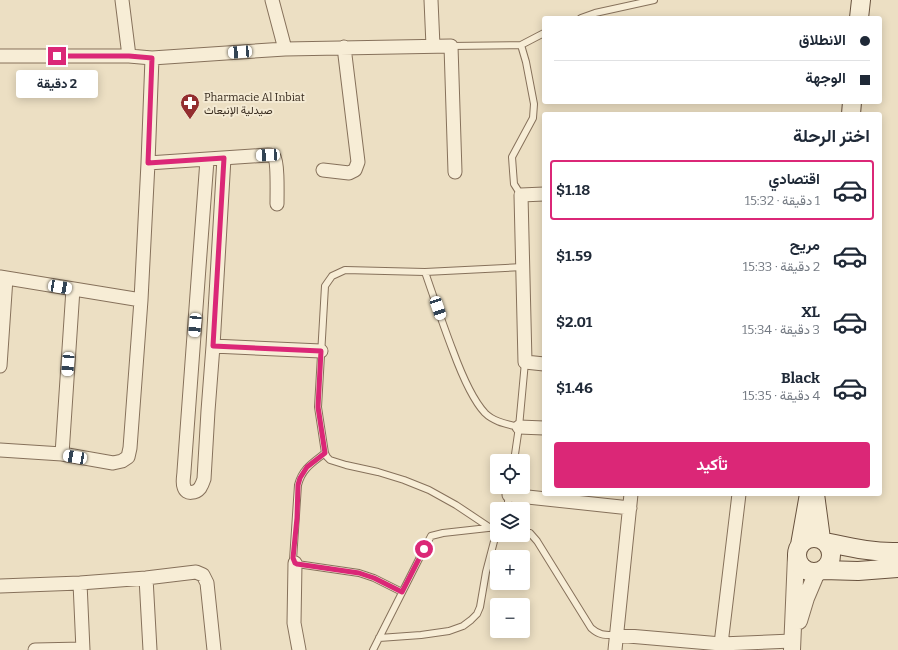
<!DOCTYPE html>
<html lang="ar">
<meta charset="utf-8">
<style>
:root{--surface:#fff;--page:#f2f2f3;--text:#1f2937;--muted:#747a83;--line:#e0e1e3;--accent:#db2777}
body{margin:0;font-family:Bitter,Vazirmatn,serif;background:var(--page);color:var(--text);direction:rtl;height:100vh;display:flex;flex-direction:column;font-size:15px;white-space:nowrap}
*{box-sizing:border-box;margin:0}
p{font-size:13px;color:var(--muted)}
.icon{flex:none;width:22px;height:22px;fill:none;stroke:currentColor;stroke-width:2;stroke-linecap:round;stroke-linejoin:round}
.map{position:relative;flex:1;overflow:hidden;direction:ltr}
.side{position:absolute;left:542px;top:112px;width:340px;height:384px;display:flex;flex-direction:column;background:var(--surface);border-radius:4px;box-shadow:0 2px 10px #0003;direction:rtl}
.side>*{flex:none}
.top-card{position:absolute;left:542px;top:16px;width:340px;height:88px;border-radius:4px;box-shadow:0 2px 10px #0003;direction:rtl;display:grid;align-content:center;height:88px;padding:0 12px;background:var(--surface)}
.tools{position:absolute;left:490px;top:454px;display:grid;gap:8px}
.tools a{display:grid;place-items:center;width:40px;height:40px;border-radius:4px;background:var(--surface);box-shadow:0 2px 10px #0003;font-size:20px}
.end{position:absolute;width:18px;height:18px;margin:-9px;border:5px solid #db2777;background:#fff;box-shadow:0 0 0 2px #fff}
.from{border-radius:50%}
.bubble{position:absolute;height:28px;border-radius:4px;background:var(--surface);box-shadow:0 2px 10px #0003;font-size:13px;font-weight:700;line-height:28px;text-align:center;direction:rtl}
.car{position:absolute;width:12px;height:24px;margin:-12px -6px;border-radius:5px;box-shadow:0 0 3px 1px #0007;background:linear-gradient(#fff 24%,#345 0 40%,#fff 0 76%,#345 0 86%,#fff 0)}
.top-card b{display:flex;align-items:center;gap:14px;height:38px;font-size:15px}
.top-card b+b{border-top:1px solid var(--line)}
.top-card i{width:10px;height:10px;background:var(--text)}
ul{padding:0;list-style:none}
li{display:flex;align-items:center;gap:12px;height:60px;margin:0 8px 6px;padding:0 4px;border:2px solid transparent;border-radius:4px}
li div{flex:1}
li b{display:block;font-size:15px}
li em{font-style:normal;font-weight:700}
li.current{border-color:var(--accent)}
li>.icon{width:36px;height:36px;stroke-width:1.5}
h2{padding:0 12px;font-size:18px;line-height:48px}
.action{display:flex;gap:8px;margin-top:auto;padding:8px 12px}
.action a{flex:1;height:46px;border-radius:4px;background:var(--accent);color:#fff;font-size:16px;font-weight:700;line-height:46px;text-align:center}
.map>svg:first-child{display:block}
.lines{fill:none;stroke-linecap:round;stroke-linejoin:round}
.service-casing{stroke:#86715b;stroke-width:8}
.minor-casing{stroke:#86715b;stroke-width:15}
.tertiary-casing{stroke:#86715b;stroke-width:18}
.secondary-casing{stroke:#68523e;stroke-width:20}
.service{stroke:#f7edd6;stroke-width:6}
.minor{stroke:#f7edd6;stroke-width:13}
.tertiary{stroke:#f7edd6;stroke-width:16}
.secondary{stroke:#f7edd6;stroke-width:18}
.route{stroke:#db2777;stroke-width:5}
.labels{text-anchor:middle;stroke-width:4;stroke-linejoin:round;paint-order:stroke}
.poi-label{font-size:11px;fill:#372a1e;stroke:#f4ead3;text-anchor:start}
</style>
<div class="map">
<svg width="898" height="650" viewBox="0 0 898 650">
<rect width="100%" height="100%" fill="#ecdfc3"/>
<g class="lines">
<g class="service-casing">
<path id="service" d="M 581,18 L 595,13 L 654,0
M 521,45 L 544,33
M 451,46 L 521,45 L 526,62 L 534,104 L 533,118 L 512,157 L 513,171 L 514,184 L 521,195
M 425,272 L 345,270 L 332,276 L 325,286 L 318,407 L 325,453 L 327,457 L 330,460 L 346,465 L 378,472 L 404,480 L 429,490 L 456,505 L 489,527
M 519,427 C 507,424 494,422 485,413 C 471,398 460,370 453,351 C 443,325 434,298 425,272 L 523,267
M 325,453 C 312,463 302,469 298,485 L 293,560 L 297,564 L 359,573 L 374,578 L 402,592
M 514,461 L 519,427 L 525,362
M 507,509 L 510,487
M 523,532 L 530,533 L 537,541 L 591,628 C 600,636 605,635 617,635
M 379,638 L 421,635 L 449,631 L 463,626 L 471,620 L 477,614 L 480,607 L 486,572 L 497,530
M 373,650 L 420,557 L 431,536 L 443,533 L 497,527"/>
</g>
<g class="minor-casing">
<path id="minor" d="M 122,0 L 129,56
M 272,0 L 285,49
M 431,0 L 433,46
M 0,56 L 129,56 L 152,58 L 285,49 L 451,46 L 455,172
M 207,160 L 199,267 L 184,471 C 184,476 182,482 184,487 C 186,495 196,493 200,488 C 202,485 203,482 204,479 L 208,411 L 213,346 L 224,158
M 148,163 L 268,155 C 271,155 273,156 274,157 C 278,162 277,196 277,204
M 323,170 L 349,173 L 355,170 L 358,162 L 344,47
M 544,194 L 521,195 L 525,362 L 544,364
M 0,277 L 141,300
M 213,346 L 321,351
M 0,366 L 6,278
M 519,427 L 544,428
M 0,450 L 62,454 L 113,463 L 122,461 L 128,457 L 130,448 L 141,300 L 148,163 L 152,58
M 62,454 L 73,289
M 509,495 L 630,508
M 295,563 L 294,623 L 299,650
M 146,578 L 150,650
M 80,583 L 83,650
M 0,586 L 80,583 L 146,578 L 196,572 L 203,575 L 207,583 L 214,650
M 617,635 L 721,644 L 792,641
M 721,644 L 739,494
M 35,650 L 83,649
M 615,650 L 631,494"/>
</g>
<g class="tertiary-casing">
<path id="tertiary" d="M 799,621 L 806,598 L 817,572
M 792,650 L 796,556"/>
</g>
<g class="secondary-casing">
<path id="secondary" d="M 859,18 L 861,0
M 851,114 L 852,102
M 815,494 L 821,539
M797 555a17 17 0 1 1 34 0a17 17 0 1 1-34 0Z
M 825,542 C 849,547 873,553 898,552
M 800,545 L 809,494
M 823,570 L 858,571 L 898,568"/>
</g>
<use href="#service" class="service"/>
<use href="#minor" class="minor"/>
<use href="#tertiary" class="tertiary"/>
<use href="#secondary" class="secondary"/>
</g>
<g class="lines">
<path class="route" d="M 57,56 L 129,56 L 152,58 L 148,163 L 224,158 L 213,346 L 321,351 L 318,407 L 325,453 L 307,467 L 300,478 L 298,485 L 297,518 L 293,558 L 295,563 L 297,564 L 359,573 L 374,578 L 402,592 L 424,549"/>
</g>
<defs>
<g id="pharmacy-pin" transform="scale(1)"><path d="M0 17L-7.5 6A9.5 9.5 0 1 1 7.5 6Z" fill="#932d2f" stroke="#f4ead3"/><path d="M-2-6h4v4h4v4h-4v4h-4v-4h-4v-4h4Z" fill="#fff"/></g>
</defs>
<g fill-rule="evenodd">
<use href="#pharmacy-pin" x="190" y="103"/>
</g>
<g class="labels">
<g class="poi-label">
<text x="204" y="101">Pharmacie Al Inbiat<tspan x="204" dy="13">صيدلية الإنبعاث</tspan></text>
</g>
</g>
</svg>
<div class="tools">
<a><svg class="icon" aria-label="locate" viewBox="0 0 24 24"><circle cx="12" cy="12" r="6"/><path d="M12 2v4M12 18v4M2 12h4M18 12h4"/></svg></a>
<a><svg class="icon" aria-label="layers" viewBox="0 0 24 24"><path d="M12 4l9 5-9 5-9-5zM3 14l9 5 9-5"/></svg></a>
<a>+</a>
<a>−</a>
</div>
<i class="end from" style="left:424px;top:549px"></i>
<i class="end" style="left:57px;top:56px"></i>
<div class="bubble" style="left:16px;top:70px;width:82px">2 دقيقة</div>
<i class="car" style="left:240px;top:52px;rotate:266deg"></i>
<i class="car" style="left:268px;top:155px;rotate:267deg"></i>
<i class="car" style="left:60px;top:287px;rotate:100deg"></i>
<i class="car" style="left:438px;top:308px;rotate:161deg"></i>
<i class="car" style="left:195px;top:325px;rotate:185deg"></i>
<i class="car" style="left:68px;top:364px;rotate:184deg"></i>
<i class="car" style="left:75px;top:457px;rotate:280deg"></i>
<div class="top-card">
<b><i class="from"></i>الانطلاق</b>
<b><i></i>الوجهة</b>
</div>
<section class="side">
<h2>اختر الرحلة</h2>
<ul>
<li class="current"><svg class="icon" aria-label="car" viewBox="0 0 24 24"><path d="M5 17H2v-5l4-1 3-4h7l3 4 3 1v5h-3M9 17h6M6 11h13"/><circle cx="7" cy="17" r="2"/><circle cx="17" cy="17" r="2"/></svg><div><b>اقتصادي</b><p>1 دقيقة · 15:32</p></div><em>$1.18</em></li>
<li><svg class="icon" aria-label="car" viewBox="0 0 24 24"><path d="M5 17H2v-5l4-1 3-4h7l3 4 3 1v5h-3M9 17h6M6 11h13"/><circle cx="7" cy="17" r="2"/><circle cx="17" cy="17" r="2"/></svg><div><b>مريح</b><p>2 دقيقة · 15:33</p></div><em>$1.59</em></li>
<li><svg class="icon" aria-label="car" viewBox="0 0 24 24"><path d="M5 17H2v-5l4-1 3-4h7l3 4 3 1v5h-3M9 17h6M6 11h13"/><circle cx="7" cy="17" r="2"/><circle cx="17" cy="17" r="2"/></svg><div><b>XL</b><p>3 دقيقة · 15:34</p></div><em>$2.01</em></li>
<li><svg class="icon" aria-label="car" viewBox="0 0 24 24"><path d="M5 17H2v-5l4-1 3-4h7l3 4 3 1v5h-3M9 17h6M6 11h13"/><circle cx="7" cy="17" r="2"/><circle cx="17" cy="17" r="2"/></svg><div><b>Black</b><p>4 دقيقة · 15:35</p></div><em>$1.46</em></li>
</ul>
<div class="action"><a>تأكيد</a></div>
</section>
</div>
